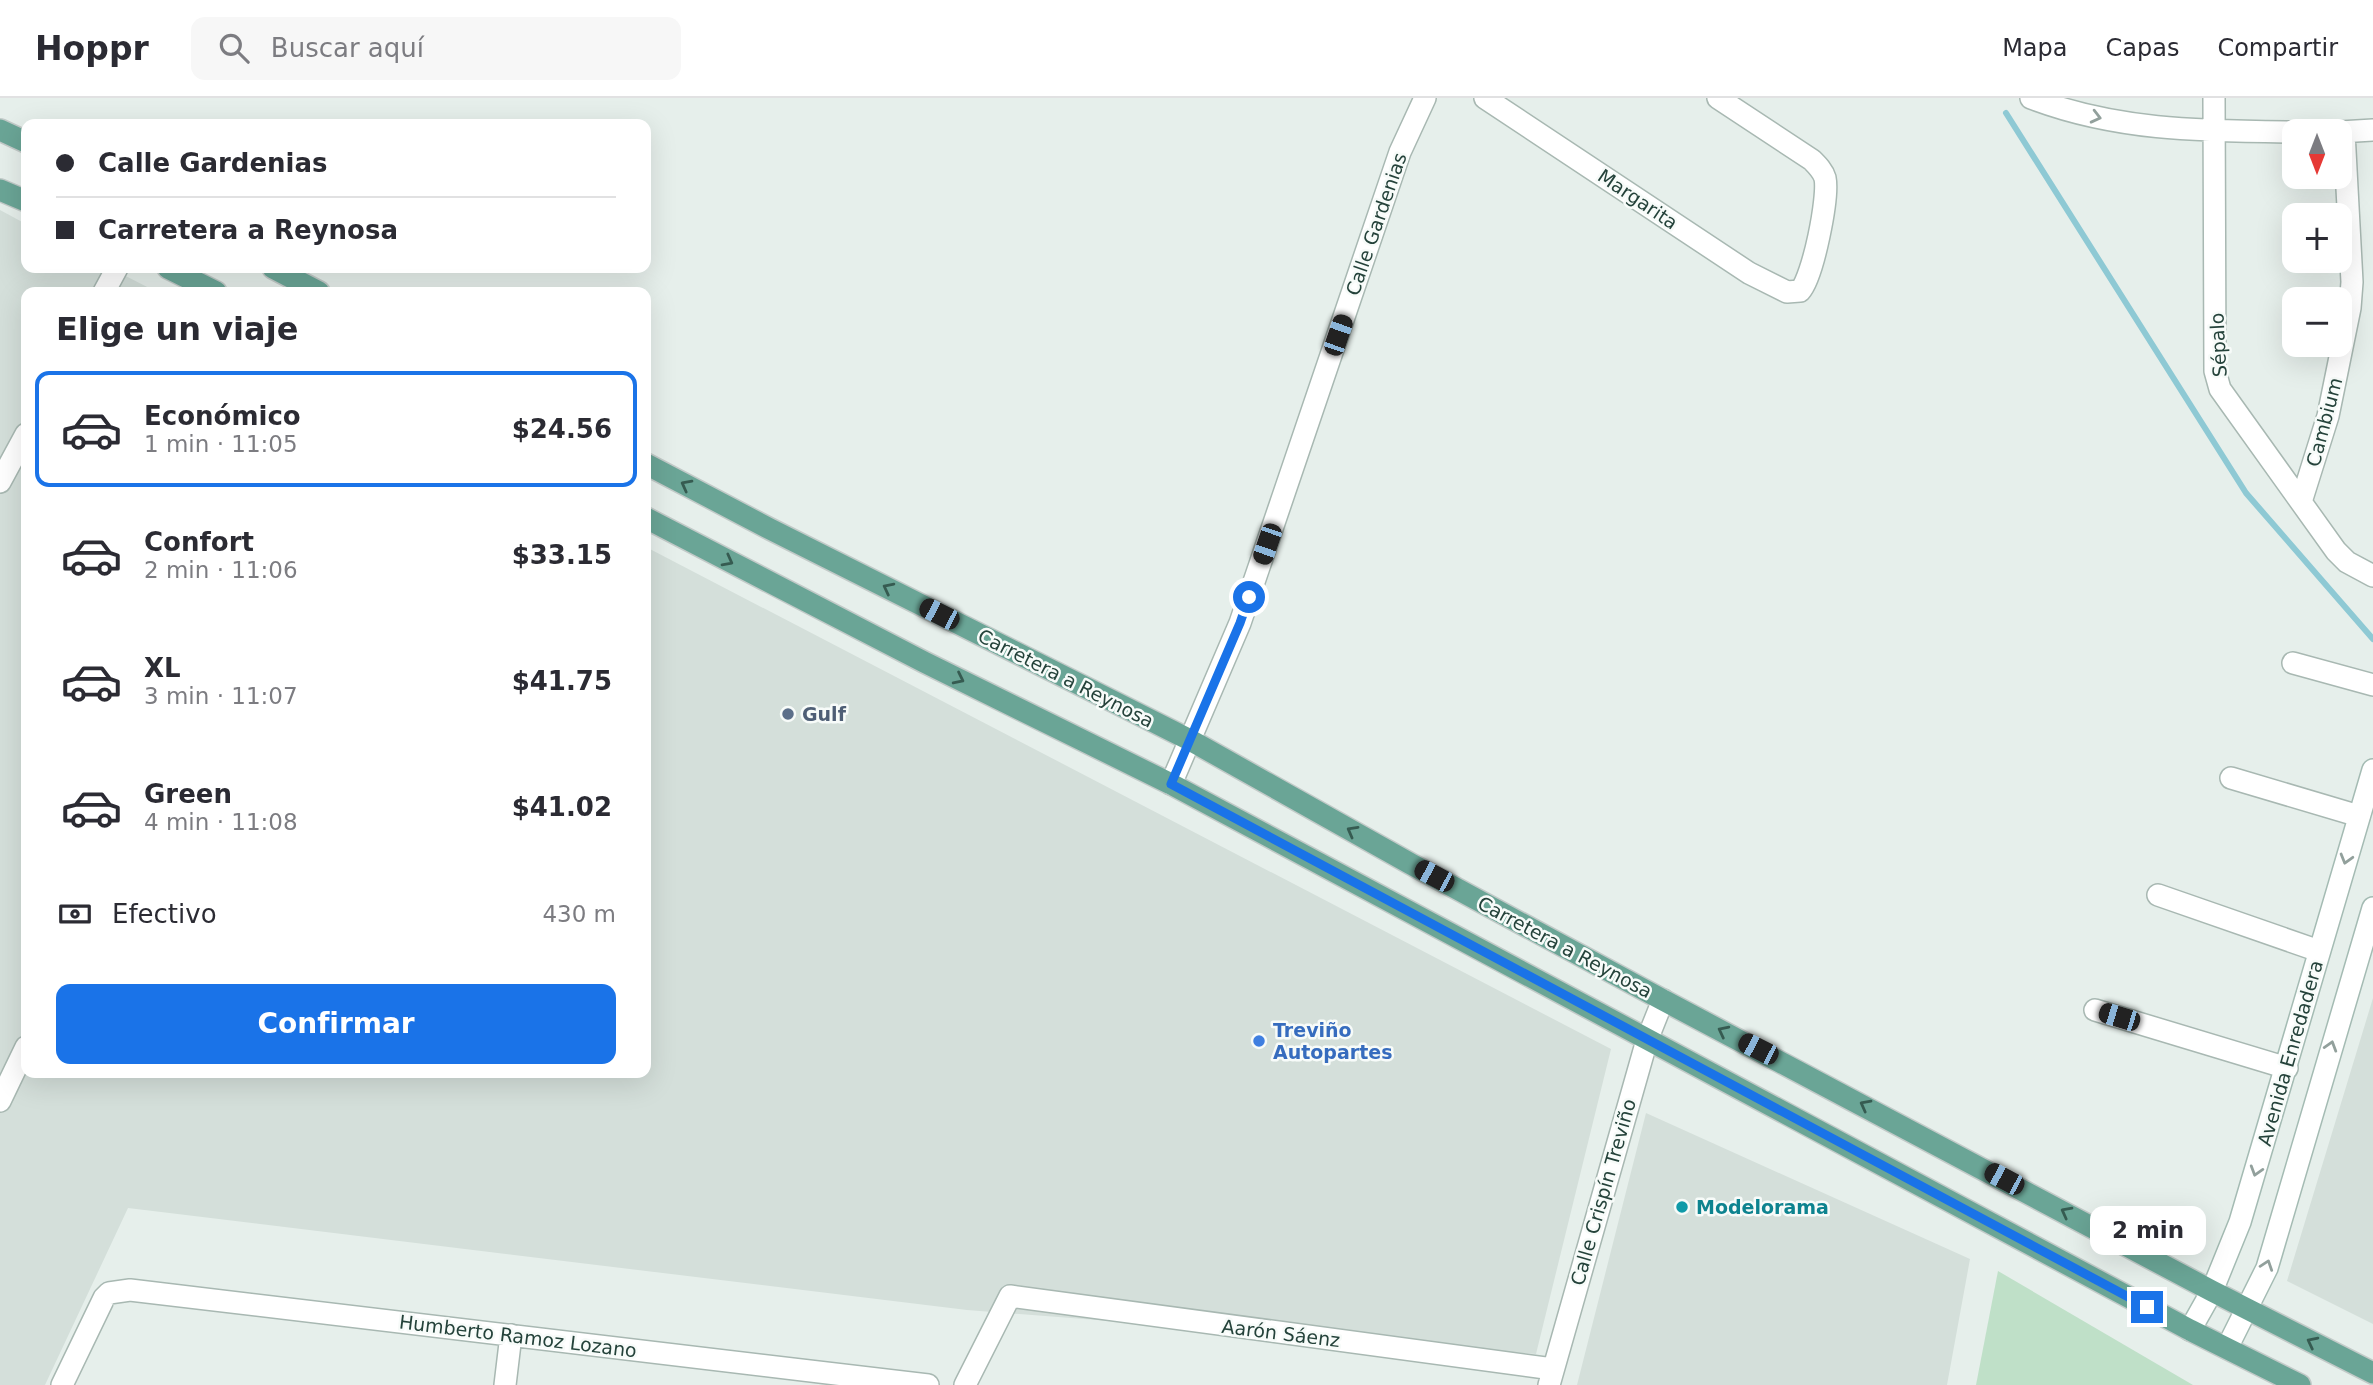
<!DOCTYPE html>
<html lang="es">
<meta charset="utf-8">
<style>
:root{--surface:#fff;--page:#f7f7f7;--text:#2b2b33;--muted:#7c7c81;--line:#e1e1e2;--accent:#1a73e8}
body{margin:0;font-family:"DejaVu Sans",sans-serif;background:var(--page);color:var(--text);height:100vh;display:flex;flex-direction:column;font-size:26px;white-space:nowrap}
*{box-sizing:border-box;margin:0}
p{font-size:23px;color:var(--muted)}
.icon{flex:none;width:38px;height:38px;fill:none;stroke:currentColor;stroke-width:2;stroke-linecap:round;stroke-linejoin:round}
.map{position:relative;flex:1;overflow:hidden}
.drawer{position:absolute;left:21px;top:189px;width:630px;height:791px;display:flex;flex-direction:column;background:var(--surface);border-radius:14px;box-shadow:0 7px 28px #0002}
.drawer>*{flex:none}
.top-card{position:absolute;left:21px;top:21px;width:630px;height:154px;border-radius:14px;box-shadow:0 7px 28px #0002;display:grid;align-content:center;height:154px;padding:0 35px;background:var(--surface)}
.needle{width:46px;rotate:180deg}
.fabs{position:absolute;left:2282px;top:21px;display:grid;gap:14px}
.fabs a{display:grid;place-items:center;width:70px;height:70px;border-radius:14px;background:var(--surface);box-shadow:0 7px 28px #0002;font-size:35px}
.end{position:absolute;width:32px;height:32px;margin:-16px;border:9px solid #1a73e8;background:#fff;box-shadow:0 0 0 4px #fff}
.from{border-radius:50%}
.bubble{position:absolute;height:49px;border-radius:14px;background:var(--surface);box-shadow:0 7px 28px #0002;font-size:23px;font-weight:700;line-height:49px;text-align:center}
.car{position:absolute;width:21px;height:42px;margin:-21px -10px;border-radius:9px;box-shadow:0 0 5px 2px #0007;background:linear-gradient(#222 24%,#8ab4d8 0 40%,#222 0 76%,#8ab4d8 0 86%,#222 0)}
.top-card b{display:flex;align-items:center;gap:24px;height:66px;font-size:26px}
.top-card b+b{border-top:2px solid var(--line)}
.top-card i{width:18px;height:18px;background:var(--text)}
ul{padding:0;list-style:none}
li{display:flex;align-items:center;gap:21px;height:116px;margin:0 14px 10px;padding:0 21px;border:4px solid transparent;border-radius:14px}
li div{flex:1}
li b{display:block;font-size:26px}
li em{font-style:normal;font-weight:700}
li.selected{border-color:var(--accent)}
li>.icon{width:63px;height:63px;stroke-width:1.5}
h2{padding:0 35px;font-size:32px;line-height:84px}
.pay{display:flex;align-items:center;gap:18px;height:77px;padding:0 35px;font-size:26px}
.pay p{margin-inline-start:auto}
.action{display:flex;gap:14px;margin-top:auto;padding:14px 35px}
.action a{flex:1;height:80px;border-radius:14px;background:var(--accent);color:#fff;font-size:28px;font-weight:700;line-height:80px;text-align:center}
header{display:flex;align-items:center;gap:42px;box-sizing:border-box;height:98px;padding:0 35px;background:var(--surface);border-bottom:2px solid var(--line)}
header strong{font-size:33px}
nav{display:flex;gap:38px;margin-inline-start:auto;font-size:24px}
.search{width:490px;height:63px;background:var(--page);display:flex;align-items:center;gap:18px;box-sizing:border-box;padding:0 24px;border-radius:14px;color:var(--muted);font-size:26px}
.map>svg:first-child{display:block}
.built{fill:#d4dfda}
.green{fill:#bfe0c8}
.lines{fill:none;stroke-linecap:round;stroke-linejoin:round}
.stream{stroke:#8ec9d4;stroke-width:6}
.street-casing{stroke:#a8b8b2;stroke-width:24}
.secondary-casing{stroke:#a4bbb3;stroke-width:24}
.primary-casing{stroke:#c2cac8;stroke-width:24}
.street{stroke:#fff;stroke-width:21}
.secondary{stroke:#fff;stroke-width:21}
.primary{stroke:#6aa596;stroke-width:21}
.oneway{stroke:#92a09c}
.oneway2{stroke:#365b51}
.route{stroke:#1a73e8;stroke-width:9}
.service-dot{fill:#5c6f8a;stroke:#f7fbf9;stroke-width:2.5}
.shop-dot{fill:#3f7fe0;stroke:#f7fbf9;stroke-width:2.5}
.culture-dot{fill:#0f9aa8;stroke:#f7fbf9;stroke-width:2.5}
.labels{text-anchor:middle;stroke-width:5;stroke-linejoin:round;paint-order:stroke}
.street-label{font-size:19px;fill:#24423a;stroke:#f7fbf9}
.service-label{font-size:19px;font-weight:bold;fill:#4e5e75;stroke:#f7fbf9;text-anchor:start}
.shop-label{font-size:19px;font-weight:bold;fill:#366cbe;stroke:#f7fbf9;text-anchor:start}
.culture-label{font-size:19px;font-weight:bold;fill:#0d838f;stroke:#f7fbf9;text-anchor:start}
</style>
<header>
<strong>Hoppr</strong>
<div class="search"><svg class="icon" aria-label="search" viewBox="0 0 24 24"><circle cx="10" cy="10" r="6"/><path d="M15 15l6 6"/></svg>Buscar aquí</div>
<nav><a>Mapa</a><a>Capas</a><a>Compartir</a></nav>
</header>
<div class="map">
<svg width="2373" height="1287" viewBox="0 0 2373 1287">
<rect width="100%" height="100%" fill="#e6efeb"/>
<path class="built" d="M 0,112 L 26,126 L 26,170 L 110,170 L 157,194 L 26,194 L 26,975 L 646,975 L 646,449 L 1611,951 L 1536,1256 L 967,1212 L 128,1110 L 45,1287 L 0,1287 Z
M 2373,900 L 2373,1226 L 2287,1183 Z
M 1646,1015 L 1970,1161 L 1947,1287 L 1577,1287 Z"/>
<path class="green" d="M 1998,1173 L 2193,1287 L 1976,1287 Z"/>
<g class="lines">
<path class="stream" d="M 2006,15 L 2246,395 L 2373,541"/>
<g class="street-casing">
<path id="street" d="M 1485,0 L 1749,175 L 1787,194 L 1800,193 C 1813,179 1829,99 1825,80 C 1823,73 1818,68 1812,62 L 1718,0
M 2031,0 C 2117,33 2203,33 2294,34
M 2214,0 L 2215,273 L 2220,291 L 2336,453 L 2347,464 L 2373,478
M 2340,34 L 2373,32
M 104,194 L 117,170
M 0,384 L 26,336
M 2301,404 L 2328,318 L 2350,210 L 2352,184 L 2344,34
M 2293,565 L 2373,587
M 2231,680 L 2359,718
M 1171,686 L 1240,525 L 1400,54 L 1425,0
M 2158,797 L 2319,853
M 2095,912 L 2287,970
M 0,1003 L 26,949
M 62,1287 L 104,1200 L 109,1195 L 130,1192 L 928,1287
M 505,1287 L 511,1237
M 965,1287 L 1010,1198 L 1553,1271
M 1549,1287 L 1647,942 L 1663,902"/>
</g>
<g class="secondary-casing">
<path id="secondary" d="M 2190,1232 L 2212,1193 L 2240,1124 L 2373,672
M 2227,1250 L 2267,1170 L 2373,810"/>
</g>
<g class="primary-casing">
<path id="primary" d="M 0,32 L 26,44
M 0,92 L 26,103
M 168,170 L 216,194
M 273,170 L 319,194
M 646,366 L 770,431 L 1190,642 L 1411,766 L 1663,902 L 2212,1193 L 2373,1275
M 646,420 L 924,564 L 1171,686 L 2190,1232 L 2300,1287"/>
</g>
<use href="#street" class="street"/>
<use href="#secondary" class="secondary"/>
<use href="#primary" class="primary"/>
</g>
<defs><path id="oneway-chevron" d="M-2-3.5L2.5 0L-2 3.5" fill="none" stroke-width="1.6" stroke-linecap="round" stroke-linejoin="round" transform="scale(1.75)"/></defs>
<g class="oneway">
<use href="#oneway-chevron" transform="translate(2096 19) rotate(14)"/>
<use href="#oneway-chevron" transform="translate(2346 761) rotate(106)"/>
<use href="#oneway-chevron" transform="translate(2331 948) rotate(-73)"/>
<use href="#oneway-chevron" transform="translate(2256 1073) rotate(107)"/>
<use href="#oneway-chevron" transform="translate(2267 1167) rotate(-71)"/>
</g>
<g class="oneway2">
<use href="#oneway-chevron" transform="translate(686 387) rotate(-152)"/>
<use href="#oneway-chevron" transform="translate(728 463) rotate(28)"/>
<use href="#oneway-chevron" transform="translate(888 490) rotate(-153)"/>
<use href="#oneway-chevron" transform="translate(959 581) rotate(26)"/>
<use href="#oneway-chevron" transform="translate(1352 733) rotate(-151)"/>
<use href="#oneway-chevron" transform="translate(1723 933) rotate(-153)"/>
<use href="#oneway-chevron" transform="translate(1865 1007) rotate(-152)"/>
<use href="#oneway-chevron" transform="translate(2066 1114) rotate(-152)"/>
<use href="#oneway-chevron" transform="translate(2312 1244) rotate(-153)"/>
</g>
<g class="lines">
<path class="route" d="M 1249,499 L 1240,525 L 1171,686 L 2147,1209"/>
</g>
<circle class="service-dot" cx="788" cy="616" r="7"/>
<circle class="shop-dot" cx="1259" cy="943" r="7"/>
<circle class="culture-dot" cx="1682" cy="1109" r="7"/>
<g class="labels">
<g class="street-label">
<text transform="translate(1638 101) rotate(34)" y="7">Margarita</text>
<text transform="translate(1376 126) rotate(-71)" y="7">Calle Gardenias</text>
<text transform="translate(2218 247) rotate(-93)" y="7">Sépalo</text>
<text transform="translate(2324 324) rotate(-75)" y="7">Cambium</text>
<text transform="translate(1066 580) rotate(27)" y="7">Carretera a Reynosa</text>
<text transform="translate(1565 849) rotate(28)" y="7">Carretera a Reynosa</text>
<text transform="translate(2290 955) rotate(-74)" y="7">Avenida Enredadera</text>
<text transform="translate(1603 1094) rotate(-74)" y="7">Calle Crispín Treviño</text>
<text transform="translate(1281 1235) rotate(7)" y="7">Aarón Sáenz</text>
<text transform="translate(518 1238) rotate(7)" y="7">Humberto Ramoz Lozano</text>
</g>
<g class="service-label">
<text x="802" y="623">Gulf</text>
</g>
<g class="shop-label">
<text x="1273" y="939">Treviño<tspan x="1273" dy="22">Autopartes</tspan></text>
</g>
<g class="culture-label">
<text x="1696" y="1116">Modelorama</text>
</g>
</g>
</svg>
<div class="fabs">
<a><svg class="needle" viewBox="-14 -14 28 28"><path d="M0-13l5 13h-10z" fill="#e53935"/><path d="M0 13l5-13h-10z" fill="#7c7c81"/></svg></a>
<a>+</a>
<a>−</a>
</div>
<i class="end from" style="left:1249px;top:499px"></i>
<i class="end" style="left:2147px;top:1209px"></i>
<div class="bubble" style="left:2090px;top:1108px;width:116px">2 min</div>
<i class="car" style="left:1338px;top:237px;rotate:19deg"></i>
<i class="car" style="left:1267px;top:446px;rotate:199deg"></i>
<i class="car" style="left:939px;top:516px;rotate:297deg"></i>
<i class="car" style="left:1434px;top:778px;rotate:298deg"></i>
<i class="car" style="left:2119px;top:919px;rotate:287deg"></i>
<i class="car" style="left:1758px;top:951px;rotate:297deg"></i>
<i class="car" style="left:2004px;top:1081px;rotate:298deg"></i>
<div class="top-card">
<b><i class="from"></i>Calle Gardenias</b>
<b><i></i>Carretera a Reynosa</b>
</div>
<section class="drawer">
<h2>Elige un viaje</h2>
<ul>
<li class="selected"><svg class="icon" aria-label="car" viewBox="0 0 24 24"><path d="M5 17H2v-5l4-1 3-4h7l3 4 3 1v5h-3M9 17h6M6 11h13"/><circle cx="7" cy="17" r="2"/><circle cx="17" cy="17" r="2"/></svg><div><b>Económico</b><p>1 min · 11:05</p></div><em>$24.56</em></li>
<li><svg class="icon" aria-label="car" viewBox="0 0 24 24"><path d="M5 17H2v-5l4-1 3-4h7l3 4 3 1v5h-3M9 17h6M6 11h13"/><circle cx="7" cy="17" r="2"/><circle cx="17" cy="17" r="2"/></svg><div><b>Confort</b><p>2 min · 11:06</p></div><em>$33.15</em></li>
<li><svg class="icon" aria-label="car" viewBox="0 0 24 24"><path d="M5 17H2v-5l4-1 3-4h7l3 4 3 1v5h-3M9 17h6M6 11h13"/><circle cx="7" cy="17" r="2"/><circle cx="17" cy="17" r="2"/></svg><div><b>XL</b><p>3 min · 11:07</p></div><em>$41.75</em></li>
<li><svg class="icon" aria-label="car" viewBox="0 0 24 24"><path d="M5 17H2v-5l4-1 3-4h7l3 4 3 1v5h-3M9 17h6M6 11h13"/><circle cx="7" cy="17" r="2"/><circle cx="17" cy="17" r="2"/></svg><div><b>Green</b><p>4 min · 11:08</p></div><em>$41.02</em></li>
</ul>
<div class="pay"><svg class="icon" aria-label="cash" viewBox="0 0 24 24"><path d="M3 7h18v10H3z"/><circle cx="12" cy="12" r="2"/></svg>Efectivo<p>430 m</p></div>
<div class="action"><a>Confirmar</a></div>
</section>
</div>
